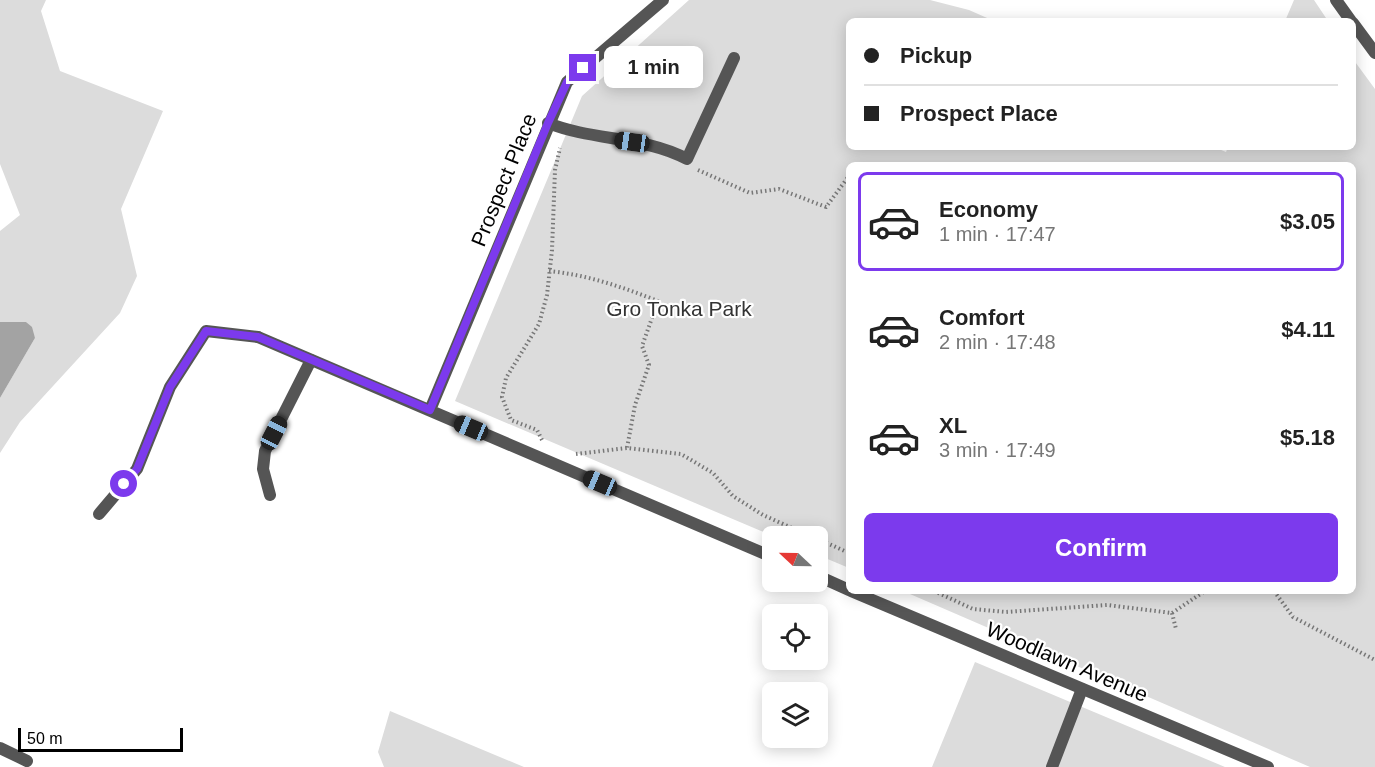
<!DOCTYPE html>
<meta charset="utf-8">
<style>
:root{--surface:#fff;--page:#f6f6f6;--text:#222;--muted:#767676;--line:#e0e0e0;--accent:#7c3aed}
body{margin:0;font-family:Arial,sans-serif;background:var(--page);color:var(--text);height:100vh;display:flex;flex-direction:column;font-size:22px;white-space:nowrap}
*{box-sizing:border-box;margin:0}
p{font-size:20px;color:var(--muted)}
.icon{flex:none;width:33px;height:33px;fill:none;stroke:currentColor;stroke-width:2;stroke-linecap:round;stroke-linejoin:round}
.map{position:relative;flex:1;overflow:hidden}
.panel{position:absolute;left:846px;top:162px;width:510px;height:432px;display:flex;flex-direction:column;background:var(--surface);border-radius:9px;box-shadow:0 3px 15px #0003}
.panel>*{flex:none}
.hud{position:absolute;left:846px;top:18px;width:510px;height:132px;border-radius:9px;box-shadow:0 3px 15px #0003;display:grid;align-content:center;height:132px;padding:0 18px;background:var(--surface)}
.needle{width:39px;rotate:292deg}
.tools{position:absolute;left:762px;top:526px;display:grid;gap:12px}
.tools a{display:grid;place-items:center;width:66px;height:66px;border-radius:9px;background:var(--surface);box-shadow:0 3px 15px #0003;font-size:30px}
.scale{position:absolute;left:18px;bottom:15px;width:165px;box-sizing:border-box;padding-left:6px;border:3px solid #000;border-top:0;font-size:16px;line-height:21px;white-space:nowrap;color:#000;-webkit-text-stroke:4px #fff;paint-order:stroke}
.end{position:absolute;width:27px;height:27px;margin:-14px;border:8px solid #7c3aed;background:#fff;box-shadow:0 0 0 3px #fff}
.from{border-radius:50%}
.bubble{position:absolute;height:42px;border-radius:9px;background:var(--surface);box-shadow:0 3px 15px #0003;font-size:20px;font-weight:700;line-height:42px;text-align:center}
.car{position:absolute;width:18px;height:36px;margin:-18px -9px;border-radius:8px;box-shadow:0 0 4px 2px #0007;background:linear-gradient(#222 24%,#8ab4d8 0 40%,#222 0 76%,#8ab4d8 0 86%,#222 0)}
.hud b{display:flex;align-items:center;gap:21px;height:57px;font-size:22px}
.hud b+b{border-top:2px solid var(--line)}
.hud i{width:15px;height:15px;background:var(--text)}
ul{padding:10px 0 0;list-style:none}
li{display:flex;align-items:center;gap:18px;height:99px;margin:0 12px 9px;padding:0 6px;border:3px solid transparent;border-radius:9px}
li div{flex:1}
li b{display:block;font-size:22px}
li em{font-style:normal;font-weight:700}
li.active{border-color:var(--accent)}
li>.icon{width:54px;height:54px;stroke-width:1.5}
.action{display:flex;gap:12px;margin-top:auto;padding:12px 18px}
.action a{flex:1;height:69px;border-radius:9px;background:var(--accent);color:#fff;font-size:24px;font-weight:700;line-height:69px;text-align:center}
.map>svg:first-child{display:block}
.green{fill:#dcdcdc}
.water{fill:#a3a3a3}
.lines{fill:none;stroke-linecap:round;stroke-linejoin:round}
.path{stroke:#777;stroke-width:4;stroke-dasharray:1.5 3;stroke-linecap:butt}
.service{stroke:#555;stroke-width:12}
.minor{stroke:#555;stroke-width:12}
.route{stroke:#7c3aed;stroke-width:8}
.labels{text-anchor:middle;stroke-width:4.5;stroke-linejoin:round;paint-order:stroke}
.street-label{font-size:21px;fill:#000;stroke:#fff}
.park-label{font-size:21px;fill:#333;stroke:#fff}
</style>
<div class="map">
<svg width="1375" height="767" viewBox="0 0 1375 767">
<rect width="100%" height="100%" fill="#fff"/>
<path class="green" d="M 0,0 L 46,0 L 41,11 L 60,71 L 163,111 L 121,209 L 137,276 L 120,313 L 20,422 L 0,453 L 0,398 L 35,338 L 26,322 L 0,322 L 0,231 L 20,215 L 0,164 Z
M 689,0 L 930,0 L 969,10 L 994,21 L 849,21 L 849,147 L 1214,147 L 1226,152 L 1228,147 L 1353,147 L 1353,59 L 1375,89 L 1375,767 L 1310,767 L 903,591 L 1353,591 L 1353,165 L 849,165 L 849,568 L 818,555 L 818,537 L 775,537 L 455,401 L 582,96 Z
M 1294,0 L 1314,0 L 1328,21 L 1285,21 Z
M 975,662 L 1225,767 L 932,767 Z
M 390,711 L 524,767 L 384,767 L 378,752 Z"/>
<path class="water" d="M 0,322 L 26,322 L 32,327 L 35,338 L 0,398 Z"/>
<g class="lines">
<path class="path" d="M 860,165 L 897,165
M 698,170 L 750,193 L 779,189 L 826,207 L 849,176
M 549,271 C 588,275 622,287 658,301 L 642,346 L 649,365 L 635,405 L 627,448
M 542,440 L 537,430 L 511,420 L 502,397 L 506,378 L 539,324 L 547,295 L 552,250 L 555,170 L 560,148
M 576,454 L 627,448 L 681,454 L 713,473 L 733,496 L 763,515 L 812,537
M 818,539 L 849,553
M 934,591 L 973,609 L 1006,612 L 1107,605 L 1172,613 L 1205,591
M 1274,591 L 1293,617 L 1375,660
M 1172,613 L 1176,629"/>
<path class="service" d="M 548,123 C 593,141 644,136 687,159 L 734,58
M 270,495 L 263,469 L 265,451 L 311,360
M 99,514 L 137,469 L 170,387 L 206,331 L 258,337
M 1052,767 L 1082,689"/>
<path class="minor" d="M 1336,0 L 1351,21
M 1353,23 L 1375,53
M 258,337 L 772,557
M 430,410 L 567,82 L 663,0
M 818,576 L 849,590
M 851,591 L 1268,767
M 0,748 L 27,761"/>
</g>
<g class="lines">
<path class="route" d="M 124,484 L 137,469 L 170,387 L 206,331 L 258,337 L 430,410 L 548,123 L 567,82 L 583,68"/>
</g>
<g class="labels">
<g class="street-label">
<text transform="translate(504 180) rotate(-68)" y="7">Prospect Place</text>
<text transform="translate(1067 662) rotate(23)" y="7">Woodlawn Avenue</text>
</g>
<g class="park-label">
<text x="679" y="316">Gro Tonka Park</text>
</g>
</g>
</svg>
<div class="tools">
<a><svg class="needle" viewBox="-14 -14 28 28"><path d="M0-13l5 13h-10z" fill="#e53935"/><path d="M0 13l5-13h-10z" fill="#767676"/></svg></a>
<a><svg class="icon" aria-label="locate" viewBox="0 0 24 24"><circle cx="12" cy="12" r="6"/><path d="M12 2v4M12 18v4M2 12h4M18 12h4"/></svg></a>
<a><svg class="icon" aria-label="layers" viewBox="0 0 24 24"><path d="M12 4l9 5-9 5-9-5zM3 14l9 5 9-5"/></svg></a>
</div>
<div class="scale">50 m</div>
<i class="end from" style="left:124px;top:484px"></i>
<i class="end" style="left:583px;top:68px"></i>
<div class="bubble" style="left:604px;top:46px;width:99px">1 min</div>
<i class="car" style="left:632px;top:142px;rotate:278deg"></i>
<i class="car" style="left:471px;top:428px;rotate:293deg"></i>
<i class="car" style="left:274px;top:433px;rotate:27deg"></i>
<i class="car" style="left:600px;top:483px;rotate:293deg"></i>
<div class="hud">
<b><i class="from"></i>Pickup</b>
<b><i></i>Prospect Place</b>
</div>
<section class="panel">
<ul>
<li class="active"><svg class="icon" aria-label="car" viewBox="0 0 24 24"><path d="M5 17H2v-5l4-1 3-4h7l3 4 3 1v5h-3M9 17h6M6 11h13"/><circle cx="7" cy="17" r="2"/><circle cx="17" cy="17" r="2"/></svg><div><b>Economy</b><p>1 min · 17:47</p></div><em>$3.05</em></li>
<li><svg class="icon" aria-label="car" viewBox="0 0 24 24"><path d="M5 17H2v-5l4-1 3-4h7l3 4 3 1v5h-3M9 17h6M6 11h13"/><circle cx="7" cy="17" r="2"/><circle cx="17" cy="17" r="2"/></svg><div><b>Comfort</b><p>2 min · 17:48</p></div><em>$4.11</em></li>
<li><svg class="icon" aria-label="car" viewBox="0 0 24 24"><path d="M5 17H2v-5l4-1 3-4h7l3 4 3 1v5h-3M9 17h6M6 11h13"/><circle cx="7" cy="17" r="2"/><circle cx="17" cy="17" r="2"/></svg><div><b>XL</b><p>3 min · 17:49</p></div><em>$5.18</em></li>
</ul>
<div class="action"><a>Confirm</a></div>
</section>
</div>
